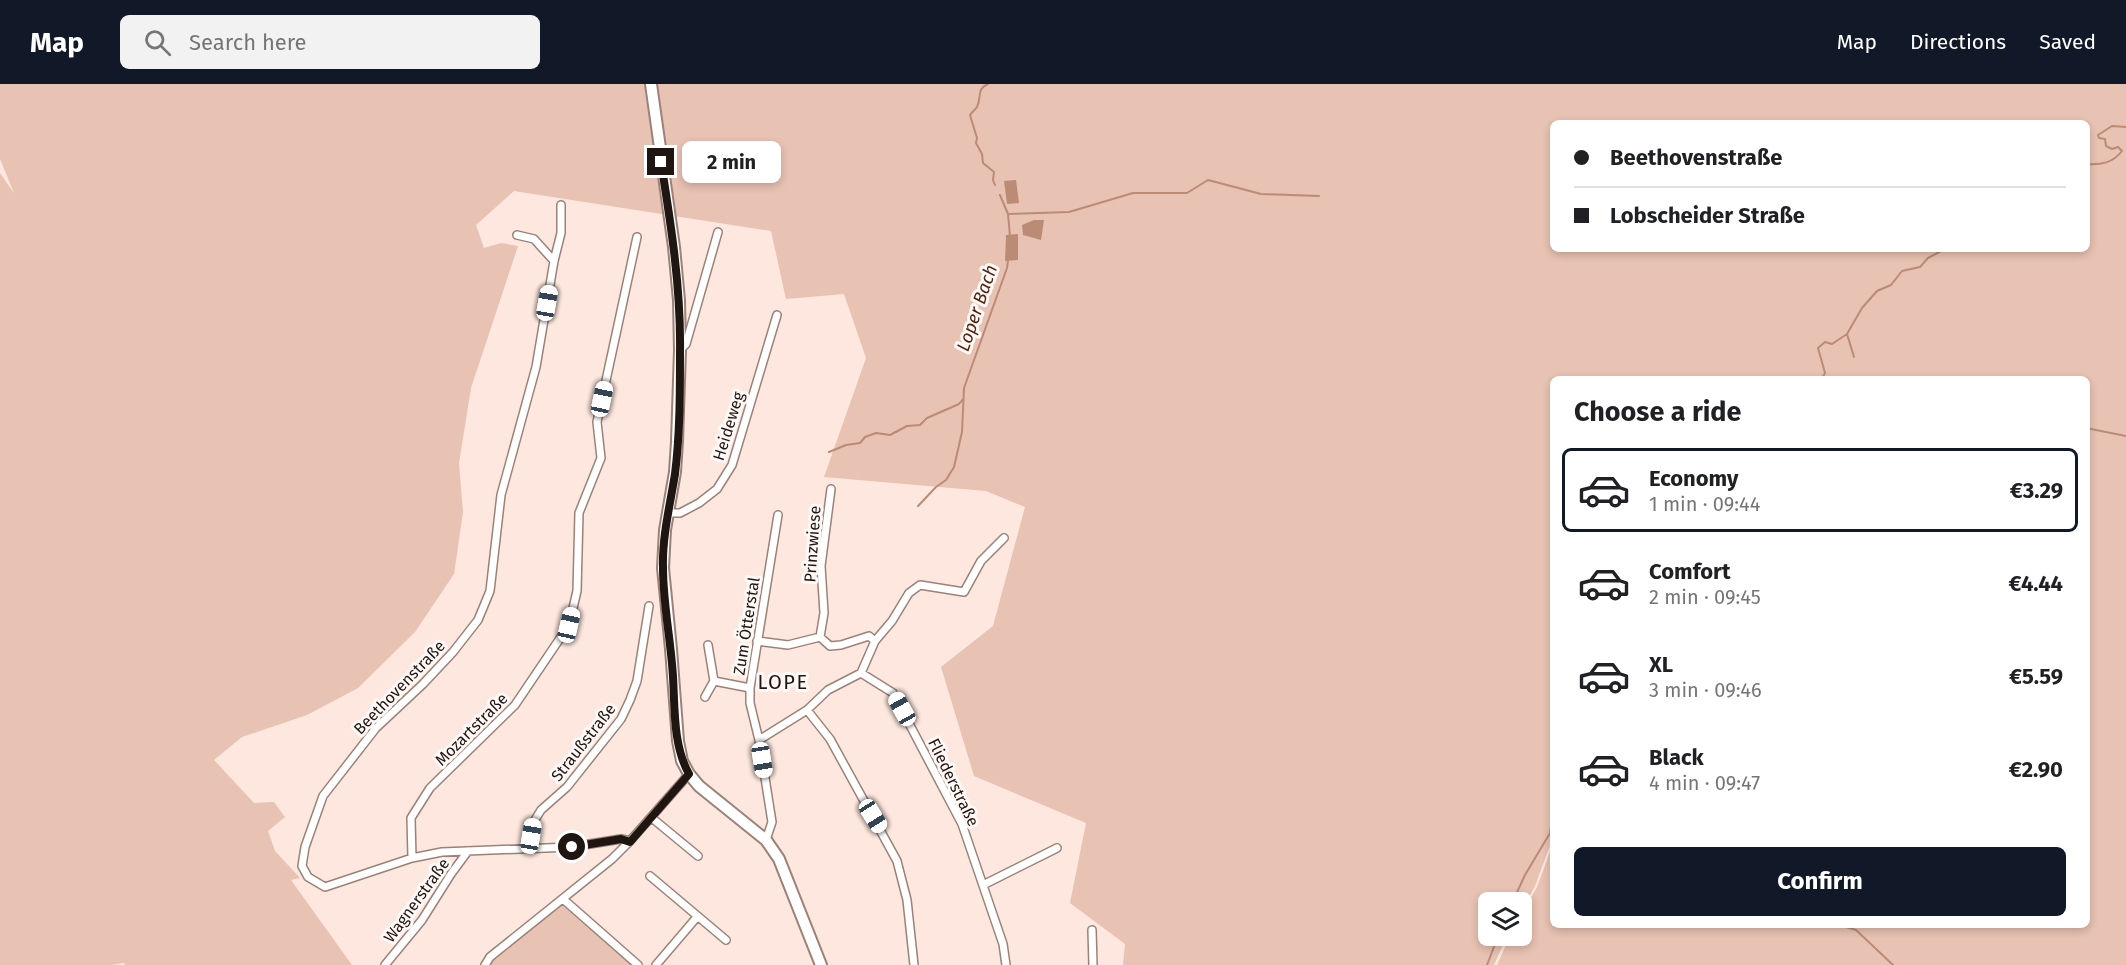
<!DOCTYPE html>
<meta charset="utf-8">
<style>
:root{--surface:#fff;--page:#f2f2f2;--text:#202124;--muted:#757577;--line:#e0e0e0;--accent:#111827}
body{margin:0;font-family:"Fira Sans",sans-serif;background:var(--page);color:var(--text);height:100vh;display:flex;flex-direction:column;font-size:22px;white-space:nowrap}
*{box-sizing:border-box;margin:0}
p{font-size:20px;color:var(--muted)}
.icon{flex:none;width:33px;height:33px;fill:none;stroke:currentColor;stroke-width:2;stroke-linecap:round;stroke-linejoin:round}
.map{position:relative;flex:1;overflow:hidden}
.sheet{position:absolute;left:1550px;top:292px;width:540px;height:552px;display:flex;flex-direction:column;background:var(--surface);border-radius:9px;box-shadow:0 3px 9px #0003}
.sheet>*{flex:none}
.banner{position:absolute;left:1550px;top:36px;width:540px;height:132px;border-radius:9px;box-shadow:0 3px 9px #0003;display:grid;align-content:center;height:132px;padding:0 24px;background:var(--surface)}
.buttons{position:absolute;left:1478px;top:808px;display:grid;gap:12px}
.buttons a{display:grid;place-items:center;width:54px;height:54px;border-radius:9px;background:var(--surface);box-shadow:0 3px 9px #0003;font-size:30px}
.end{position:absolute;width:27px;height:27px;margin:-14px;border:8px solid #1f1612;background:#fff;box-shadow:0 0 0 3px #fff}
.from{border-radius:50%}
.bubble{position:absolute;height:42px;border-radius:9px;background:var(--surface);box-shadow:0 3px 9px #0003;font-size:20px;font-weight:700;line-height:42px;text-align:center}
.car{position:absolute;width:18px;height:36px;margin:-18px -9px;border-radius:8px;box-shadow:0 0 4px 2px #0007;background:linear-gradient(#fff 24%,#345 0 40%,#fff 0 76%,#345 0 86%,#fff 0)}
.banner b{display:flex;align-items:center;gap:21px;height:57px;font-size:22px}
.banner b+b{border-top:2px solid var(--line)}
.banner i{width:15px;height:15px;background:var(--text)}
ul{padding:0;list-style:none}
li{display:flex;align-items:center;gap:18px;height:84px;margin:0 12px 9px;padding:0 12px;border:3px solid transparent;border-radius:9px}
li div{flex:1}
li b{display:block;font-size:22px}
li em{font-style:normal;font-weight:700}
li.selected{border-color:var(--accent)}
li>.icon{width:54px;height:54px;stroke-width:1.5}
h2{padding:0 24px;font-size:27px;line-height:72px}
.button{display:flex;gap:12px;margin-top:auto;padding:12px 24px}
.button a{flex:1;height:69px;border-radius:9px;background:var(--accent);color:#fff;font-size:24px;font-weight:700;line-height:69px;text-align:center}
header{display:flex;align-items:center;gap:36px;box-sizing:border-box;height:84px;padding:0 30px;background:var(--accent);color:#fff}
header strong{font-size:28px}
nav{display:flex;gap:33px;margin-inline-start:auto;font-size:21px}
.search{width:420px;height:54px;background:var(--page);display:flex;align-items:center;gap:15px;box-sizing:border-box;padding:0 21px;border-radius:9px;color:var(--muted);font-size:22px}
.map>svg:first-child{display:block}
.green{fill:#e8c2b2;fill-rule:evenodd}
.water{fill:#bb8b76}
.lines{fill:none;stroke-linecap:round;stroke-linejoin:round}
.stream{stroke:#bb8b76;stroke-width:2}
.street-casing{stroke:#9b8278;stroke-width:10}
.secondary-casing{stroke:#9b8278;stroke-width:14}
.street{stroke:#fff;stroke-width:7}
.secondary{stroke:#fff;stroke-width:10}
.route{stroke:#1f1612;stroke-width:8}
.labels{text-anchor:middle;stroke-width:6;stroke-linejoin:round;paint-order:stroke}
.street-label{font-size:16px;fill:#1f1612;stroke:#fef8f6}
.water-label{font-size:18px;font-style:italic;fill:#52240d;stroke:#fef8f6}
.quarter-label{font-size:20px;letter-spacing:1.5px;fill:#1f1612;stroke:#fef8f6}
</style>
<header>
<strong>Map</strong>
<div class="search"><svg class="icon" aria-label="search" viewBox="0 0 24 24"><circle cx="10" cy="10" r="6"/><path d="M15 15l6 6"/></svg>Search here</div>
<nav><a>Map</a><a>Directions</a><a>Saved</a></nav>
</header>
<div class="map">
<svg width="2126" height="881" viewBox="0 0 2126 881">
<rect width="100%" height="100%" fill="#fde7de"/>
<path class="green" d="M 0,0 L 2126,0 L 2126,881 L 1497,881 L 1510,852 L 1521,852 L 1521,832 L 1537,803 L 1552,762 L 1552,842 L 2086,842 L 2086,296 L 1552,296 L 1552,756 L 1535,802 L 1521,827 L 1521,819 L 1488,819 L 1488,852 L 1507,852 L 1494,881 L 1123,881 L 1125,860 L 1070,819 L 1086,739 L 974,692 L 941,583 L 993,542 L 1025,423 L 986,407 L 824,393 L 866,274 L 844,210 L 786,215 L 771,147 L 514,107 L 476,141 L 484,164 L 501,159 L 518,162 L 471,304 L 459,379 L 463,428 L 454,490 L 415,548 L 358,604 L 307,631 L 242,653 L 214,676 L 254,719 L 274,718 L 285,733 L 268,747 L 275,767 L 300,794 L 291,796 L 352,881 L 125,881 L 124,879 L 111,881 L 0,881 L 0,89 L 14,109 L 0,75 ZM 1552,39 L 2086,39 L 2086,165 L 1552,165 Z
M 562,821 L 634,881 L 487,881 L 491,875 Z"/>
<path class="water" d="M 1016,96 L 1019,119 L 1007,120 L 1004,97 Z
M 1034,136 L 1044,136 L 1041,156 L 1023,151 L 1022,141 Z
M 1018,150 L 1018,176 L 1005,177 L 1006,151 Z"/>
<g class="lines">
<path class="stream" d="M 988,0 C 976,5 982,13 977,23 C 975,26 972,28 970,31 L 977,54 L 976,59 L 982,70 L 983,79 L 994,88 L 993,96 L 995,101
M 2086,80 C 2101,81 2113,79 2122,67 L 2118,63 L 2112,65 L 2106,62 L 2105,55 L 2099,54 L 2098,51 L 2112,42 L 2126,43
M 1000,111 L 1008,130 L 1010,152
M 1009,130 L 1069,128 L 1133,109 L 1187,109 L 1208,96 L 1261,110 L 1319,112
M 1854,273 L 1847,250 L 1862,224 L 1877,207 L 1891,201 L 1902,187 L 1920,183 L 1928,174 L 1945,165
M 1862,293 L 1866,296
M 1821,296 L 1825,289 L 1818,264 L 1825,258 L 1832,260 L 1847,250
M 2086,344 L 2126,352
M 829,368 L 846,361 L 860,359 L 865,353 L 876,349 L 890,351 L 907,342 L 920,341 L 927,334 L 959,320 L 963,315
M 918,422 L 936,403 L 946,396 L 954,383 L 962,348 L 964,304 L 1007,184 L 1008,176
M 1512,819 L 1525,791 L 1550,749 L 1552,736
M 1843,842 L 1856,846 L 1893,881
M 1487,881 L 1498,852"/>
<g class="street-casing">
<path id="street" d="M 561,121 L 561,149 L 554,177 L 536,283 L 501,411 L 490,507 L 478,536 L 453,568 L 423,600 L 376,644 L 323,712 L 305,763 L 302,782 L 308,793 L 325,803 L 412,774 L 442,768 L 571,763 L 621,755 L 630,757 L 689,690
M 517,151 L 534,155 L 554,177
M 680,266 L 686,260 L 718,148
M 668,429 L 680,429 L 699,419 L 717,405 L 732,381 L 777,231
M 820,553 L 824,529 L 821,482 L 831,405
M 757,557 L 788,561 L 820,553 L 830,562 L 841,561 L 869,552 L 875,557
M 708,561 L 714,597
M 861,589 L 875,557 L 892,537 L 909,509 L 920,501 L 964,508 L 981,477 L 1004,454
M 705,613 L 714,597 L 750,604
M 807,626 L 830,655 L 897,777 L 907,816 L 914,881
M 759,656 L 750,619 L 750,604 L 778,431
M 652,734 L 698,772
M 766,756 L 772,738 L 759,656 L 807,626 L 828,606 L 861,589 L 893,609 L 962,740 L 1003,860 L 1006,881
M 529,765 L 533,739 L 541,726 L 567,703 L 621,635 L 630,616 L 637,597 L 649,522
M 412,774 L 411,734 L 430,704 L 515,621 L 569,541 L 577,507 L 579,429 L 601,374 L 597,338 L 637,153
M 650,792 L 726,856
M 983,801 L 1057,764
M 563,815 L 638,881
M 1092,846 L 1093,881
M 385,881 L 422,836 L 451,790 L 468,767
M 485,881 L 490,873 L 612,775 L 630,757
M 656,881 L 697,833"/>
</g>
<g class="secondary-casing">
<path id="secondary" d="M 651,0 L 674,163 L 679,216 L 680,266 L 677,358 L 675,388 L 665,446 L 663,484 L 671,565 L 678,657 L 682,677 L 689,690 L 699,702 L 766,756 L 779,775 L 821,881"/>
</g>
<use href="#street" class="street"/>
<use href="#secondary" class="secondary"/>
</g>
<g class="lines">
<path class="route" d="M 572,763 L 621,755 L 630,758 L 689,690 C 673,661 675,626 673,593 C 671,557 663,520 663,484 C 662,453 670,421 675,390 C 680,350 680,308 680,268 C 681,204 671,141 661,78"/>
</g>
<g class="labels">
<g class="street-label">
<text transform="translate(728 342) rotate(-73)" y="6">Heideweg</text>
<text transform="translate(812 460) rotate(-86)" y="6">Prinzwiese</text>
<text transform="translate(746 542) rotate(-81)" y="6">Zum Ötterstal</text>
<text transform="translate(399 603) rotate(-46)" y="6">Beethovenstraße</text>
<text transform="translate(471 645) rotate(-45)" y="6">Mozartstraße</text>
<text transform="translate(583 658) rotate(-52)" y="6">Straußstraße</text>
<text transform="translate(954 698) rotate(64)" y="6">Fliederstraße</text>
<text transform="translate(416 816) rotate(-54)" y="6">Wagnerstraße</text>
</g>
<g class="water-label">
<text transform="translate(977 224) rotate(-71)" y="6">Loper Bach</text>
</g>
<g class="quarter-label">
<text x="783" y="605">LOPE</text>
</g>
</g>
</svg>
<div class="buttons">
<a><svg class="icon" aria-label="layers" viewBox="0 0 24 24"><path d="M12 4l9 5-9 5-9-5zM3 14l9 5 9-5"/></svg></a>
</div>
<i class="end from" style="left:572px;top:763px"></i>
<i class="end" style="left:661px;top:78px"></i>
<div class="bubble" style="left:682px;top:57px;width:99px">2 min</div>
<i class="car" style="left:547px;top:219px;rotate:10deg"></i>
<i class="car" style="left:602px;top:315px;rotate:12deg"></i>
<i class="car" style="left:569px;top:541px;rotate:13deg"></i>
<i class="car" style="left:902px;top:625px;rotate:331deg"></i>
<i class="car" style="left:762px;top:676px;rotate:171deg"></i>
<i class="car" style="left:873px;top:732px;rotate:148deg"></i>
<i class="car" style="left:531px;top:752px;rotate:9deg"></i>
<div class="banner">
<b><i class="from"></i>Beethovenstraße</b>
<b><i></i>Lobscheider Straße</b>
</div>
<section class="sheet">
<h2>Choose a ride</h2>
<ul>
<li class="selected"><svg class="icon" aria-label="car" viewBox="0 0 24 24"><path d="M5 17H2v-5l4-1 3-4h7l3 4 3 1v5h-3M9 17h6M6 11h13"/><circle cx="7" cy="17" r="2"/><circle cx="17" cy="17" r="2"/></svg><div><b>Economy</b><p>1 min · 09:44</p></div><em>€3.29</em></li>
<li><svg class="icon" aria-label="car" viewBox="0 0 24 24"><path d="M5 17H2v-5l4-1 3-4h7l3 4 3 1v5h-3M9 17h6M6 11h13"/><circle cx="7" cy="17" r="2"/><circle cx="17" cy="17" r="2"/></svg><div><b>Comfort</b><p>2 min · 09:45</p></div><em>€4.44</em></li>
<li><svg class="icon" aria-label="car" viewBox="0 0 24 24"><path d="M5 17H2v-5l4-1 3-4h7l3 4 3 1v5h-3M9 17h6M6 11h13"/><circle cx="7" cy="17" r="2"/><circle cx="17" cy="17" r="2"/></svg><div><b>XL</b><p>3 min · 09:46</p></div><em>€5.59</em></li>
<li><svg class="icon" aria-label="car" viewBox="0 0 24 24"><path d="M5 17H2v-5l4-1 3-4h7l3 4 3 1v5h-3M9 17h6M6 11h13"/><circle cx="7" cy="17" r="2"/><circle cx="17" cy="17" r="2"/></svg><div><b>Black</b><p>4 min · 09:47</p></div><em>€2.90</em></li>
</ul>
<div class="button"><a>Confirm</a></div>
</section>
</div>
